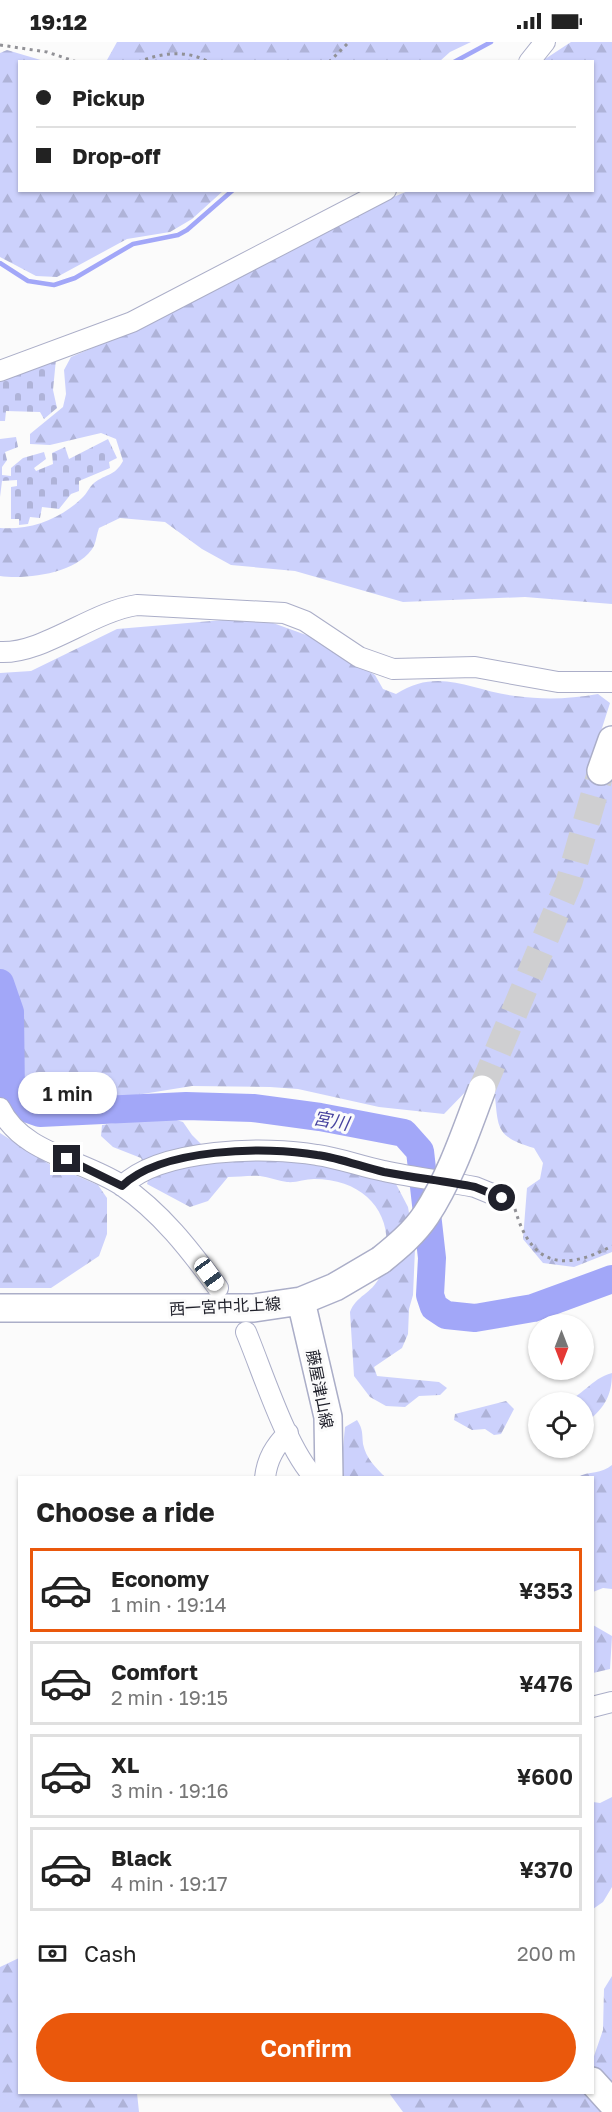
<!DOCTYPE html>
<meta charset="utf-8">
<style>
:root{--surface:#fff;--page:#f6f6f6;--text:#222;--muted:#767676;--line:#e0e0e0;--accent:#ea580c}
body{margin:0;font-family:"Golos Text","Noto Sans JP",sans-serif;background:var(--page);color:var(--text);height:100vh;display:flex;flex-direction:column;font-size:22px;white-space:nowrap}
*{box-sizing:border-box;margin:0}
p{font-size:20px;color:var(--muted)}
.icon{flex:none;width:33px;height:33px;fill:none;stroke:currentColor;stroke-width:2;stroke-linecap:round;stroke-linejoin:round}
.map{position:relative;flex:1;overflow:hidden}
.side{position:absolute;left:18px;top:1434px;width:576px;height:618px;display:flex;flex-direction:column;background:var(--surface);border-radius:0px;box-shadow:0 2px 4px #0004}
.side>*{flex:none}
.hud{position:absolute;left:18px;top:18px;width:576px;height:132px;border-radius:0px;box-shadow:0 2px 4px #0004;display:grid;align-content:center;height:132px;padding:0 18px;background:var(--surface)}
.needle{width:39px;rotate:180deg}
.tools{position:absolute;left:528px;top:1272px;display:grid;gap:12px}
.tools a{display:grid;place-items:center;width:66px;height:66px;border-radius:50%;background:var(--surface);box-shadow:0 2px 4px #0004;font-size:30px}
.end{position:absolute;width:27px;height:27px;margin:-14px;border:8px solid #20212b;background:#fff;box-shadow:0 0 0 3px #fff}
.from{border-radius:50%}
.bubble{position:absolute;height:42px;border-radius:21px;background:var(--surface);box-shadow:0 2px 4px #0004;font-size:20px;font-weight:600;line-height:42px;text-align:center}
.car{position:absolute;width:18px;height:36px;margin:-18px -9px;border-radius:8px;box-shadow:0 0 4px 2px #0007;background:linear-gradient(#fff 24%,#345 0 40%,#fff 0 76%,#345 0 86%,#fff 0)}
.hud b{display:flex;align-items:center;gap:21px;height:57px;font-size:22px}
.hud b+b{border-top:2px solid var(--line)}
.hud i{width:15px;height:15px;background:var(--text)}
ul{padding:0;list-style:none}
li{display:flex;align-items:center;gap:18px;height:84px;margin:0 12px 9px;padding:0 6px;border:3px solid var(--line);border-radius:0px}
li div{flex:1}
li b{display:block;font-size:22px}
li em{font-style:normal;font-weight:600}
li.on{border-color:var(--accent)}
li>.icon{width:54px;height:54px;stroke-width:1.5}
h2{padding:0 18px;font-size:27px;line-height:72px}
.pay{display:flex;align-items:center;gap:15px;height:66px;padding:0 18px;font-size:22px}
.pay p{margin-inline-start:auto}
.cta{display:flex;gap:12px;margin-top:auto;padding:12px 18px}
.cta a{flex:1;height:69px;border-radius:36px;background:var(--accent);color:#fff;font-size:24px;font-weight:600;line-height:69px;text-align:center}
.status{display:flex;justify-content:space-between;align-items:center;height:42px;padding:0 30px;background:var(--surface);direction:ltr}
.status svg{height:16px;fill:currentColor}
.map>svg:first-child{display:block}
.forest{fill:url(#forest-firs)}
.cemetery{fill:url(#cemetery-stones)}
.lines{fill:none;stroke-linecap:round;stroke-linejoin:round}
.stream{stroke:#a2a7f8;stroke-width:4.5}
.river{stroke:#a2a7f8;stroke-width:28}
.secondary-tunnel{stroke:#cfcfd1;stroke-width:27;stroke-dasharray:27 14;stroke-linecap:butt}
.minor-casing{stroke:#abaec8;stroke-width:22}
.secondary-casing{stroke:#abaec8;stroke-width:30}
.path{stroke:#919196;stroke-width:3;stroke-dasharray:3 4.5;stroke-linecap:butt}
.minor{stroke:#fff;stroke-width:20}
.secondary{stroke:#fff;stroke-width:27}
.secondary-bridge-casing{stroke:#abaec8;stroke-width:30;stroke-linecap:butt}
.secondary-bridge{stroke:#fff;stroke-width:27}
.route{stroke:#20212b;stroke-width:8}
.labels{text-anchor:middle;stroke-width:6;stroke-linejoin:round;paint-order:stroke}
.street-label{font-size:16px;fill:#20212b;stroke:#fbfbfb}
.water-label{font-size:18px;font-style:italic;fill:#47439f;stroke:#fbfbfb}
</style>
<div class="status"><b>19:12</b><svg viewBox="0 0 49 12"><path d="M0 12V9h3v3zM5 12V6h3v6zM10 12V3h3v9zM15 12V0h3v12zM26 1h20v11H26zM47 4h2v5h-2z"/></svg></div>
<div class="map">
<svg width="612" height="2070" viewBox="0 0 612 2070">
<defs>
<pattern id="forest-firs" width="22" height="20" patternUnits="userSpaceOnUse" patternTransform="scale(1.5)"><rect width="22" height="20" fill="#ccd1fc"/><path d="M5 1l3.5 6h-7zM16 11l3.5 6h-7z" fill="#afb3d8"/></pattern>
<pattern id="cemetery-stones" width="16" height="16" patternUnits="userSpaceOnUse" patternTransform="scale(1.5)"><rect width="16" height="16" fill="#ccd1fc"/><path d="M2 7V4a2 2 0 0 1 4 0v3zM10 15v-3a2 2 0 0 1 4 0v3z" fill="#afb3d8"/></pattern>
</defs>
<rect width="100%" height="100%" fill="#fbfbfb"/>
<path class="forest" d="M 117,0 L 471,0 L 450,10 L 440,19 L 103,19 L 107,18 Z
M 571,0 L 612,0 L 612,562 L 525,555 L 403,560 L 295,529 L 231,523 L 202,507 L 165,480 L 120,476 L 99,486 C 97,491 96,499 94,504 C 79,531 27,538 0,534 L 0,486 C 31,488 59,478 82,456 C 87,452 89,445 94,441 C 107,431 114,435 123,419 L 116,397 L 101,391 L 50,403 L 30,402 L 30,392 L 63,365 L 66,352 L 64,328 L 71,315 L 151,281 L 210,247 L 369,165 L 408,149 L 592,148 L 592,20 L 542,19 Z
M 7,8 L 44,19 L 20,20 L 20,148 L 223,149 L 192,177 L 170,190 L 127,197 L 57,235 L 36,234 L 0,215 L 0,11 Z
M 223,578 L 273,581 L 309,594 L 375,633 L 383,647 L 396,652 C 439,624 472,649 515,654 C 545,658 569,657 598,652 L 610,661 L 588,730 L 612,735 L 612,1210 L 574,1225 L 543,1221 L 523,1197 L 527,1146 L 540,1137 L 543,1121 L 534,1106 C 493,1094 499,1085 494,1046 L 474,1041 L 444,1072 L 379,1065 L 298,1047 L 270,1045 L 192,1044 L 124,1055 L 79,1054 L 48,1057 L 27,1046 L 18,1032 C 17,1000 27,952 0,929 L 0,631 L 31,629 L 117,587 Z
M 163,1074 L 183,1080 L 192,1093 L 215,1116 L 295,1116 L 383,1134 L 396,1142 L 408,1165 L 415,1207 L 413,1253 L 409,1267 L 408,1292 L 402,1306 L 374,1325 L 377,1334 L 439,1340 L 447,1346 L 440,1353 L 419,1354 L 405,1365 L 386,1364 L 370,1355 L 354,1334 L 350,1270 C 356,1254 372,1251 379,1236 C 402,1182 372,1137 314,1137 C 305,1137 296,1141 287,1140 C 278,1139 269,1135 260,1134 C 250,1133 238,1135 228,1135 L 208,1159 L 190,1165 L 147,1142 L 149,1135 L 141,1116 L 113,1105 L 101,1094 L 102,1083 Z
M 0,1091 L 49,1122 L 98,1143 L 107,1156 L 107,1192 L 99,1214 L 51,1246 L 0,1246 Z
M 612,1331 C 612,1355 603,1368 584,1382 L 584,1360 L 563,1360 C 583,1355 590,1337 612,1331 Z
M 506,1359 L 514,1367 L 501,1392 L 494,1393 L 485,1387 L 472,1388 L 454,1378 L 455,1372 Z
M 357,1378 C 363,1387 362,1391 363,1402 C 366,1416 375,1425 385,1435 L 340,1436 L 345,1385 Z
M 612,1423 L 612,1547 L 603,1546 L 593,1550 L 592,1436 L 577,1435 C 589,1429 602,1432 612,1423 Z
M 593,1583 L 612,1594 L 610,1627 L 593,1631 Z
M 612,1755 L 612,1845 L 603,1860 L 593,1867 L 593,1760 L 600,1761 Z
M 19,1916 L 20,2050 L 137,2051 L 139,2070 L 0,2070 L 0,1925 Z
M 612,1934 L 612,2070 L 403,2070 L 389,2051 L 592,2050 L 593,2017 L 603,1988 L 604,1947 Z"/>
<path class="cemetery" d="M 56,317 L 53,348 L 57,366 L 44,377 L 40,370 L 6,369 L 5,379 L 0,379 L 0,334 Z
M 16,395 L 18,405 L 5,410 L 7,418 L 2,425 L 2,433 L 11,434 L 11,426 L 23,416 L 44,410 L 46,417 L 34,426 L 36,429 L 53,422 L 52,411 L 65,405 L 69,417 L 108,397 L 117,416 L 109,420 L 110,426 L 79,439 L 79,449 L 71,452 L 59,467 L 42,465 L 40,476 L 30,475 L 28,482 L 19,483 L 19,477 L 11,477 L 11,445 L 17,444 L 17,438 L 2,439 L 0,455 L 0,397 Z"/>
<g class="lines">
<path class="stream" d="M 454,20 L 491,0
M 0,221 L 28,239 L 54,243 L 75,236 L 133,202 L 178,193 L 187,188 L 233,148"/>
<path class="river" d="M 0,941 L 10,970 L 11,1053 L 23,1065 L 40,1071 L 186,1064 L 253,1066 L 320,1075 L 404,1091 L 420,1109 L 432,1216 L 430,1253 L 434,1265 L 446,1273 L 475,1276 L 533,1266 L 612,1237"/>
<path class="secondary-tunnel" d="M 482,1047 L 569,840 L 601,729"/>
<g class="minor-casing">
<path id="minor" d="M 529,20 L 545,0
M 0,329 L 132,280 L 386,148
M 0,610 C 43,612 91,570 137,563 L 284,571 L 305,579 L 359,615 L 393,627 L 475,625 L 558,640 L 612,640
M 0,1066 C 21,1111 83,1118 121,1143 C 161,1170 190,1208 218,1246
M 122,1144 C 161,1106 266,1104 317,1113 C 340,1116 362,1125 384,1129 C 415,1136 445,1139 475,1145 L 502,1156
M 246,1290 C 262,1328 287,1408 315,1436
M 265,1436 C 267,1417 275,1404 288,1391
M 592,1665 L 612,1660"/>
</g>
<g class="secondary-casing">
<path id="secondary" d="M 601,729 L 612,698
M 301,1259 L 328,1375 L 329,1436
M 0,1266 L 254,1266 L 301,1259 L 335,1245 L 381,1218
M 592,2039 L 612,2061"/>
</g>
<path class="path" d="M 0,3 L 47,10 L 77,20
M 138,20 C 162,11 185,7 209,20
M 329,20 L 349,0
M 515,1167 C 531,1224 563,1230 612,1204"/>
<use href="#minor" class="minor"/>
<use href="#secondary" class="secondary"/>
<g class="secondary-bridge-casing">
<path id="secondary-bridge" d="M 381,1218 C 397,1205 414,1191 426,1173 C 451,1135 466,1089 482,1047"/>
</g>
<use href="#secondary-bridge" class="secondary-bridge"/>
</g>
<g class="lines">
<path class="route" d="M 67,1117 L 122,1144 C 161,1106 266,1104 317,1113 C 340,1116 362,1125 384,1130 C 415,1136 445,1139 475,1145 L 502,1156"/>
</g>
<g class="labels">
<g class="street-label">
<text transform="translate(225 1264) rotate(-3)" y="6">西一宮中北上線</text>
<text transform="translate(320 1347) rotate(79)" y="6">藤屋津山線</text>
</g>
<g class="water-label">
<text transform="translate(331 1079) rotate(10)" y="6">宮川</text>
</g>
</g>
</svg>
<div class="tools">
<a><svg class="needle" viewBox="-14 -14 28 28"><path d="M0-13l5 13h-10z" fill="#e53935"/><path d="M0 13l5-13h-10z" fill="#767676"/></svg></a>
<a><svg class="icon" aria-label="locate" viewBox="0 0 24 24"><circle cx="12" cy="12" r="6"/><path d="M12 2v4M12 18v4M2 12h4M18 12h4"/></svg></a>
</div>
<i class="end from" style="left:502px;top:1156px"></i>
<i class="end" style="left:67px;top:1117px"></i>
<div class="bubble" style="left:18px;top:1030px;width:99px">1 min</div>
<i class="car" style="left:209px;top:1232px;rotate:144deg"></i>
<div class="hud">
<b><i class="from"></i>Pickup</b>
<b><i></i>Drop-off</b>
</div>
<section class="side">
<h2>Choose a ride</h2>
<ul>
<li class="on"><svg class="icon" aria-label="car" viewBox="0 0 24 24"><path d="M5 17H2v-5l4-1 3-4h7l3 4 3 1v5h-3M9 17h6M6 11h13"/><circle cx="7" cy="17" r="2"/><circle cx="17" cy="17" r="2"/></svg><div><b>Economy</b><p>1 min · 19:14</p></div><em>¥353</em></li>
<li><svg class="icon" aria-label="car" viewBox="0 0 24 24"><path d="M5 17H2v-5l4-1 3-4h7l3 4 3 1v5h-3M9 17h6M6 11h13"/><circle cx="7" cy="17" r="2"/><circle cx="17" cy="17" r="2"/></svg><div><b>Comfort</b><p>2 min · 19:15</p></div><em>¥476</em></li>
<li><svg class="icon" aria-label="car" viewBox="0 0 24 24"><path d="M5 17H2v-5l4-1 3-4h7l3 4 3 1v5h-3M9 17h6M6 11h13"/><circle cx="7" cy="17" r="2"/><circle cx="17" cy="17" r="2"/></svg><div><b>XL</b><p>3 min · 19:16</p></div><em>¥600</em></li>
<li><svg class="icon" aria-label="car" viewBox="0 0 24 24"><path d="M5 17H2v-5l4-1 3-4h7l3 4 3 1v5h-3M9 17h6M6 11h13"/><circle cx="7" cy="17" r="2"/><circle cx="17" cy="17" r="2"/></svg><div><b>Black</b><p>4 min · 19:17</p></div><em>¥370</em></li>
</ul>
<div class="pay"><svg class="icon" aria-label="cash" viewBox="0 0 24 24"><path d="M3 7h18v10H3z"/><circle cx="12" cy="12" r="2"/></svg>Cash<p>200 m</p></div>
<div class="cta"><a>Confirm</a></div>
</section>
</div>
